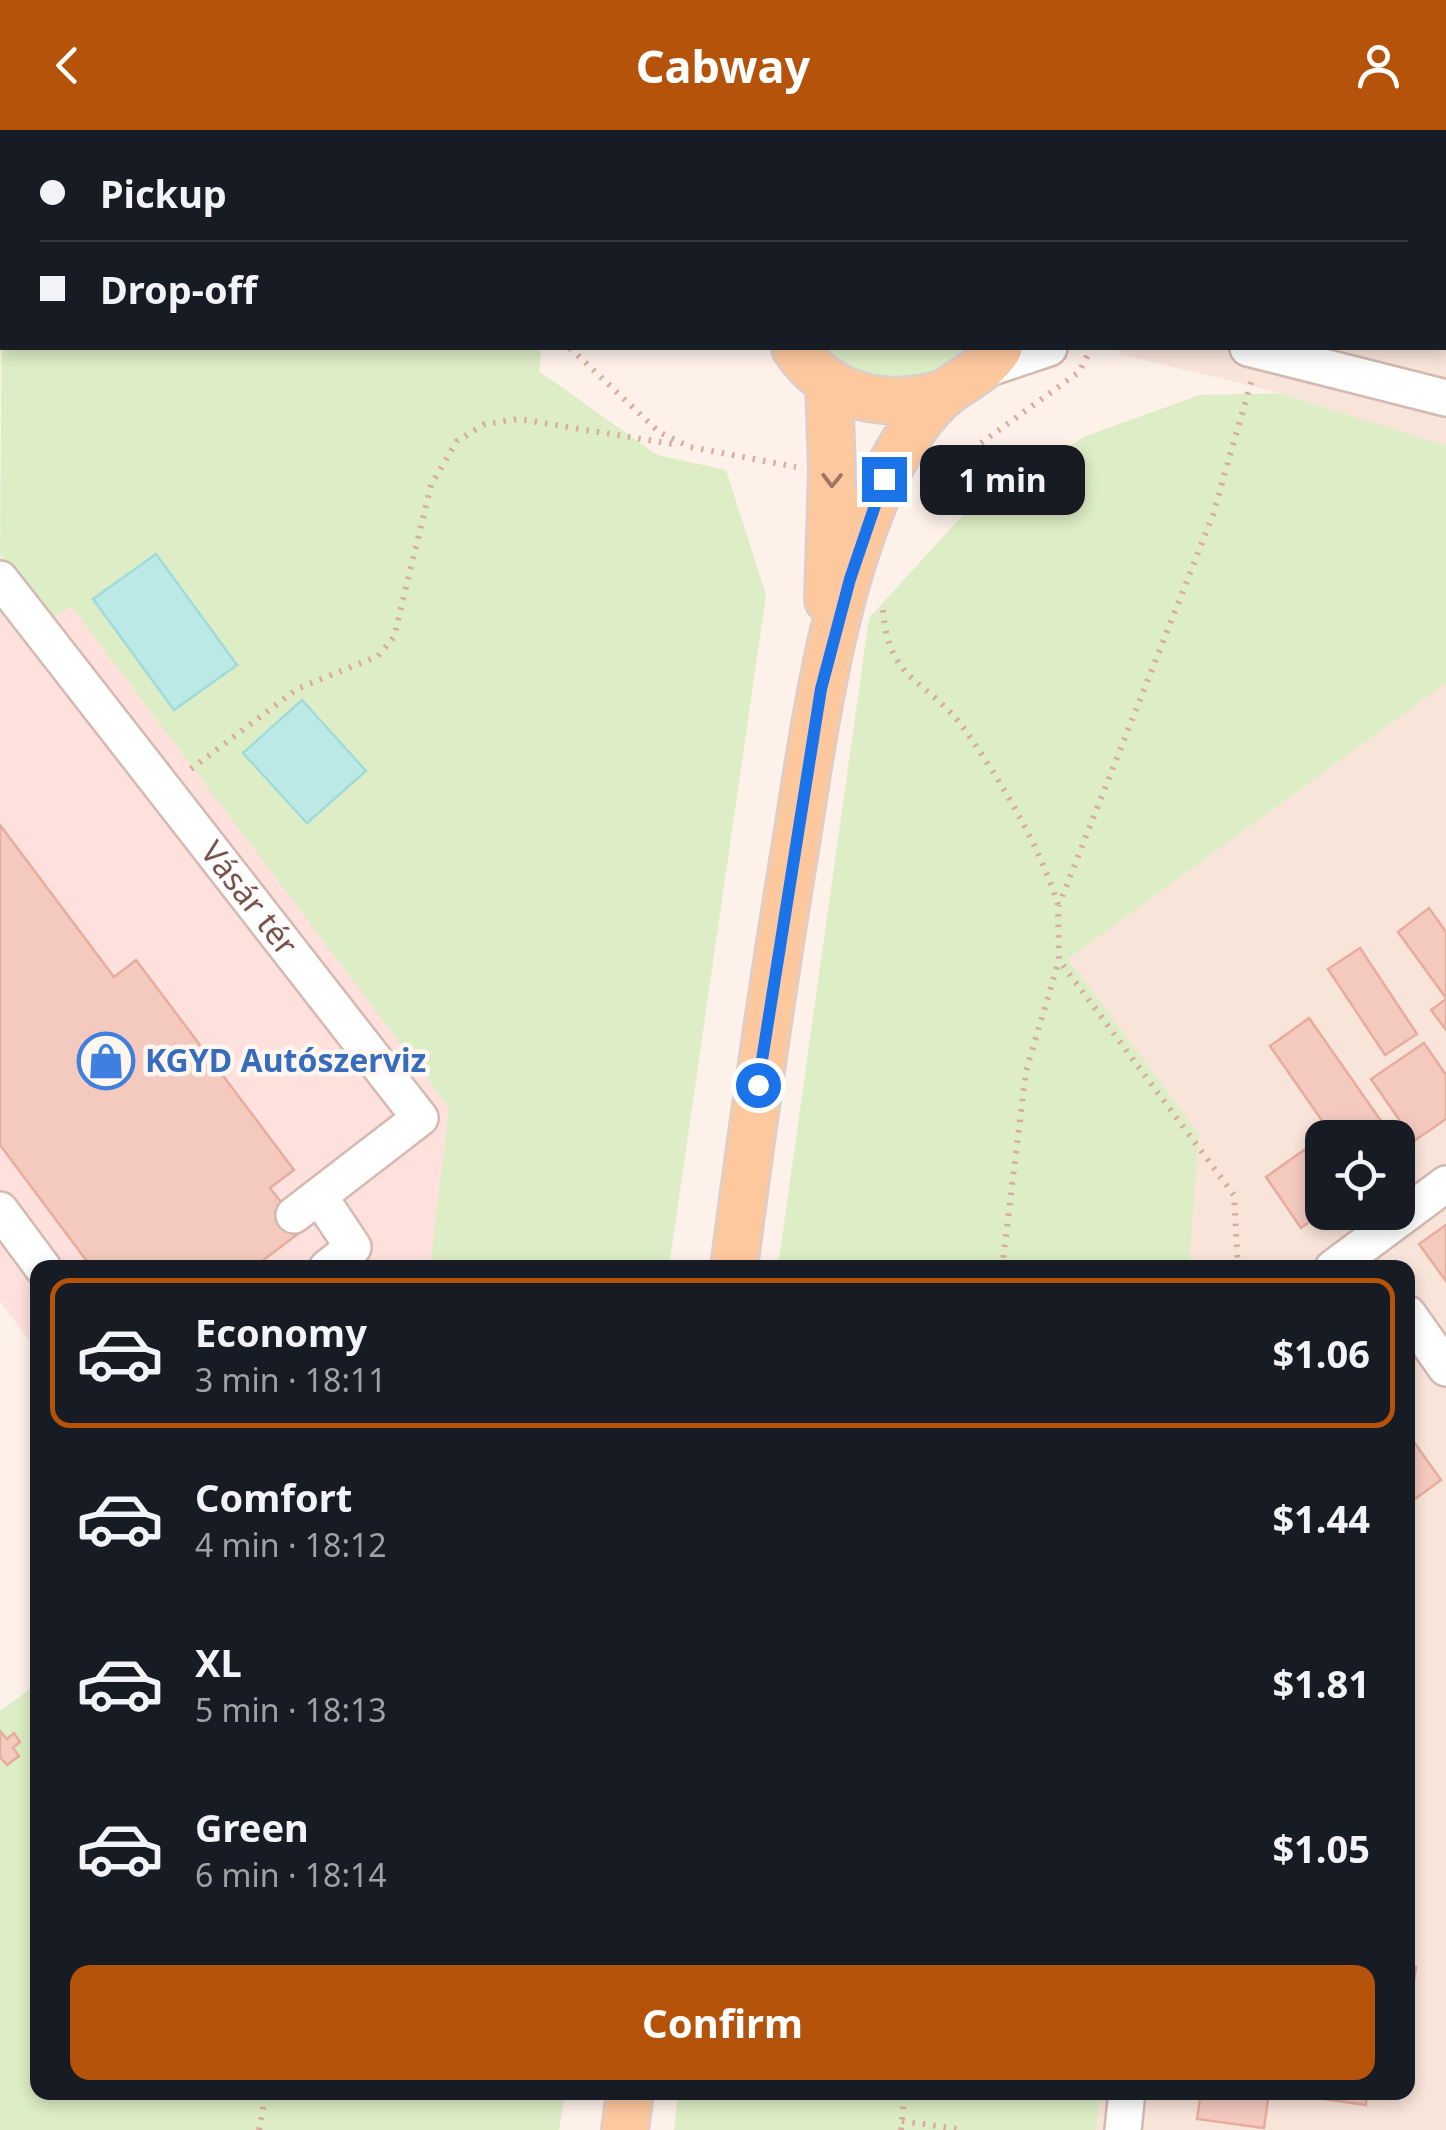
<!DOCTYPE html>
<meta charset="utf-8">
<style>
:root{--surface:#171b24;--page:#20242c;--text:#f1f3f6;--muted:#9ea1a6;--line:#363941;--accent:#b45309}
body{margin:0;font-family:"Noto Sans",sans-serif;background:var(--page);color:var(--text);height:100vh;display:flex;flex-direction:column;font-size:38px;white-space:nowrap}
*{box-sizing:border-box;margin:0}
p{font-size:32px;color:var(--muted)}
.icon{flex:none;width:55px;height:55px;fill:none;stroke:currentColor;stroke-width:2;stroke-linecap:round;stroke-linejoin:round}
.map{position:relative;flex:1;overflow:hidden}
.side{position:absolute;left:30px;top:1130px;width:1385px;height:840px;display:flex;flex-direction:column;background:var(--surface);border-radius:20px;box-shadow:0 5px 15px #0003}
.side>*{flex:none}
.top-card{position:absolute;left:0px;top:0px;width:1448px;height:220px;box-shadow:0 5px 15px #0003;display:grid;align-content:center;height:220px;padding:0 40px;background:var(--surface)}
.fabs{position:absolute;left:1305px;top:990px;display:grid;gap:20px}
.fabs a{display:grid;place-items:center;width:110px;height:110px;border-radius:20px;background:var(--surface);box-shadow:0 5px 15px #0003;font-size:50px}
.end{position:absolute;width:45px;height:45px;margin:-22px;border:12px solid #1a73e8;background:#fff;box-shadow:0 0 0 5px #fff}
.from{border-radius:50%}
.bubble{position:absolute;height:70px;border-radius:20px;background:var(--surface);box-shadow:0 5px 15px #0003;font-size:32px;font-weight:700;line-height:70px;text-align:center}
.top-card b{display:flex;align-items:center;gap:35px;height:95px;font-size:38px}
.top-card b+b{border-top:2px solid var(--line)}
.top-card i{width:25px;height:25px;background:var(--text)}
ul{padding:18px 0 0;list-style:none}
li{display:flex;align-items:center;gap:30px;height:150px;margin:0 20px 15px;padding:0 20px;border:5px solid transparent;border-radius:20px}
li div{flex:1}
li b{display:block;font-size:38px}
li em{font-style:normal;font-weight:700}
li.current{border-color:var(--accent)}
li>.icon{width:90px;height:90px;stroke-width:1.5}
.button{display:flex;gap:20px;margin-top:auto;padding:20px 40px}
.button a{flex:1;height:115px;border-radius:20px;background:var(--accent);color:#fff;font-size:40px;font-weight:700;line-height:115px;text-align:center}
header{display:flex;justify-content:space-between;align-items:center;height:130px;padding:0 40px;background:var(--accent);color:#fff;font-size:45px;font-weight:700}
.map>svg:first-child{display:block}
.residential{fill:#f8e4d9;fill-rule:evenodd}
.commercial{fill:#fee0dc}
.green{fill:#ddedc5}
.water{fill:#bbe9e6;stroke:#a1dbd9;stroke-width:2.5}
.building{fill:#f4cabf;stroke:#e8ac9e;stroke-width:2.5}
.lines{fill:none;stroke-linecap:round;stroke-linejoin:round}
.minor-casing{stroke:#d3b9b0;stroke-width:40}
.major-casing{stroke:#dacfcc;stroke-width:50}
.path{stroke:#daaca1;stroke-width:6;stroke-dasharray:2.5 8;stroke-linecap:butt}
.minor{stroke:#fff;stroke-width:35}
.major{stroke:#fec89f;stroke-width:45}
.oneway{stroke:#a27564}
.route{stroke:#1a73e8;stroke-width:12}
.labels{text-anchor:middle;stroke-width:9;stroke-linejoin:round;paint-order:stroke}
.street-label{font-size:32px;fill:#7a524a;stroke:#fff6f0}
.shop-label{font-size:32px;font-weight:bold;fill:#366cbe;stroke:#fff6f0;text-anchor:start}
</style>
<header><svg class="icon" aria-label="back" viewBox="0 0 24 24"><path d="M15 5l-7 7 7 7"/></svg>Cabway<svg class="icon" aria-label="person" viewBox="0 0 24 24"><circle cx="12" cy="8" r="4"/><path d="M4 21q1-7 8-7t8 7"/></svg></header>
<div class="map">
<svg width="1446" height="2000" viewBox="0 0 1446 2000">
<rect width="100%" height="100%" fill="#fdf1e9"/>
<path class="residential" d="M 1193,0 L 1446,0 L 1446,316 L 1280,263 L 1119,224 L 1121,218 L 1445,218 L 1445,2 Z
M 1446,553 L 1446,2000 L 1096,2000 L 1100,1963 L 1408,1962 L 1408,1138 L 1189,1137 L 1199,1004 L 1068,829 ZM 1322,1008 L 1398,1008 L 1398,1082 L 1322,1082 Z"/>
<path class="commercial" d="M 0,425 L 49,490 L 71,475 L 449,978 L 430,1137 L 38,1138 L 37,1221 L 0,1171 Z"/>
<path class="green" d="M 262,0 L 606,0 L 275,2 Z
M 2,176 L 2,218 L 535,218 L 541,222 L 539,241 L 657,325 L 726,340 L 766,465 L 669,1137 L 430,1137 L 449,978 L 71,476 L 49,491 L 0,425 Z
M 821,218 L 967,218 C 944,250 887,261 851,244 C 840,239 830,225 821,218 Z
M 1280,263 L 1446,316 L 1446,553 L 1068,829 L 1199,1004 L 1189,1137 L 778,1137 L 869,488 L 973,374 L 1086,306 L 1200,265 Z
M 37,1554 L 38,1962 L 565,1963 L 559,2000 L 0,2000 L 0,1581 Z
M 678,1963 L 678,1962 L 1100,1963 L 1096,2000 L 674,2000 Z"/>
<path class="water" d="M 156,424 L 237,535 L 174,580 L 93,469 Z
M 302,570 L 366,641 L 307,693 L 243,623 Z"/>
<path class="building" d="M 1223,0 L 1291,0 L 1222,2 Z
M 0,695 L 114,847 L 136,830 L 294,1040 L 270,1058 L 303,1100 L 253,1138 L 92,1138 L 0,1015 Z
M 1429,778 L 1446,802 L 1446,868 L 1398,802 Z
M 1360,818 L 1417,904 L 1385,925 L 1328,839 Z
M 1446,869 L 1446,900 L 1431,880 Z
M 1309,888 L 1393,1008 L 1322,1008 L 1322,1027 L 1306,1004 L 1323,992 L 1270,916 Z
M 1424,913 L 1446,945 L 1446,989 L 1414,1011 L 1371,949 Z
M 1304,1020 L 1322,1046 L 1323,1082 L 1301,1098 L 1266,1047 Z
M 1446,1095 L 1446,1151 L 1419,1114 Z
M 1414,1312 L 1441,1350 L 1408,1374 L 1408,1316 Z
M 0,1601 L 7,1609 L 14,1603 L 20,1612 L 13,1618 L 19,1626 L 7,1635 L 0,1627 Z
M 1408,1836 L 1416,1837 L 1411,1870 L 1408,1870 Z
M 1201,1962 L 1269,1962 L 1264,1998 L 1197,1989 Z
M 1276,1962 L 1367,1962 L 1366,1975 Z"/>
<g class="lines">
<g class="minor-casing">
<g id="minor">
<path d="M 0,96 L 2,92"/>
<path d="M 1248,218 L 1446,268"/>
<path d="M 980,241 L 1049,218"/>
<path id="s1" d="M 0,449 L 420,988 L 294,1085"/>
<path d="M 319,1066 L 353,1117 L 327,1138"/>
<path d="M 0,1080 L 43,1138"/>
<path d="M 1333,1138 L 1446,1054"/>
<path d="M 1408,1184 L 1446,1238"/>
<path d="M 1123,2000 L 1127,1962"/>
</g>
</g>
<g class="major-casing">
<path id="major" d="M 969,0 L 970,2
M 899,2 L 900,0
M 0,13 L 2,14
M 795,218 C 830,270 888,280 945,263
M 828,470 L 832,341 L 829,252
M 734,1138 C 753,991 774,846 798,701 C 815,589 836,449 885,347 C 899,318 922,281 948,261 C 967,247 986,239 999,218
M 625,2000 L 630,1962"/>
</g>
<path class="path" d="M 216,2 L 216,0
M 1206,2 L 1207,0
M 570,218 L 659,302 L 690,317 L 796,337
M 930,350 L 1079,242 L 1091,218
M 883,480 C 889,555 928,548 965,600 C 1002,653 1039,714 1058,775
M 191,639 L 297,559 L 378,526 L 394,507 L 431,355 L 457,311 L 485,294 L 518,289 L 679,315
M 1002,1138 L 1026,941 L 1059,830
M 1238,1138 L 1234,1065 L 1059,830 L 1058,777 L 1213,385 L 1251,252
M 902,1991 L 964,2000
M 259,2000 L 266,1962
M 901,2000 L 905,1962"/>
<use href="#minor" class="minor"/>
<use href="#major" class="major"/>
</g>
<defs><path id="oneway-chevron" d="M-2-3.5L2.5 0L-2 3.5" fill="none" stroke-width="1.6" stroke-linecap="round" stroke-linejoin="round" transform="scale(2.5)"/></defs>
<use class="oneway" href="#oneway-chevron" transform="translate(832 350) rotate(91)"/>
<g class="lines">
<path class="route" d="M 758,955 L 821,559 L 850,449 L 884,349"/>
</g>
<defs>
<g id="shop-ring" transform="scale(2.875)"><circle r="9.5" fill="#fff6f0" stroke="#3f7fe0" stroke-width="1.5"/><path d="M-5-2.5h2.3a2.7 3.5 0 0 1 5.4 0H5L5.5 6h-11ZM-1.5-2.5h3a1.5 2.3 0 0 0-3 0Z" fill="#3f7fe0"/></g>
</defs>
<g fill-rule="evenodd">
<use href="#shop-ring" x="106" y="931"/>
</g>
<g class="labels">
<g class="street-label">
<text dy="11" stroke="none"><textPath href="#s1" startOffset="405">Vásár tér</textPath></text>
</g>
<g class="shop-label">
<text x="145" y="942">KGYD Autószerviz</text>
</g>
</g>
</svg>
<div class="fabs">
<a><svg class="icon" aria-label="locate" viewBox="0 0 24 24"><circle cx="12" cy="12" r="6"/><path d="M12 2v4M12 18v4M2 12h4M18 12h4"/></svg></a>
</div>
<i class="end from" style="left:758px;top:955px"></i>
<i class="end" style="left:884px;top:349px"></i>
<div class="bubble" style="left:920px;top:315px;width:165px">1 min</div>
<div class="top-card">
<b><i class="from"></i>Pickup</b>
<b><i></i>Drop-off</b>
</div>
<section class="side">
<ul>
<li class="current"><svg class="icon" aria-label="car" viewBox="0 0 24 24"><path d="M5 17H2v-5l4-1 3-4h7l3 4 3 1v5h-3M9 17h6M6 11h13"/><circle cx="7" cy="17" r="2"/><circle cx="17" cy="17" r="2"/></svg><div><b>Economy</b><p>3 min · 18:11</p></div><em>$1.06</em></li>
<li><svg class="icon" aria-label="car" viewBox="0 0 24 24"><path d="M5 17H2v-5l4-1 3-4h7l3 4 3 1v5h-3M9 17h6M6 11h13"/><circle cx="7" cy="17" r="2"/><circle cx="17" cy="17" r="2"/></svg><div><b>Comfort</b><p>4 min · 18:12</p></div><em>$1.44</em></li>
<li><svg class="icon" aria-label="car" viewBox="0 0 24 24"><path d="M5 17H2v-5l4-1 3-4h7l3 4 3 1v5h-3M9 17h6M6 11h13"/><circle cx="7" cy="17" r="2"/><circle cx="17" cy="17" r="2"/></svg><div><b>XL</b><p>5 min · 18:13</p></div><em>$1.81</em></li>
<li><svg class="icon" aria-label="car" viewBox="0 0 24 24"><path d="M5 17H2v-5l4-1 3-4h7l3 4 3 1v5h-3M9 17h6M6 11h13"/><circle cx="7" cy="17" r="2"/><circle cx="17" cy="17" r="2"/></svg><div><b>Green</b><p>6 min · 18:14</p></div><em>$1.05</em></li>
</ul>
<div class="button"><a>Confirm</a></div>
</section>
</div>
